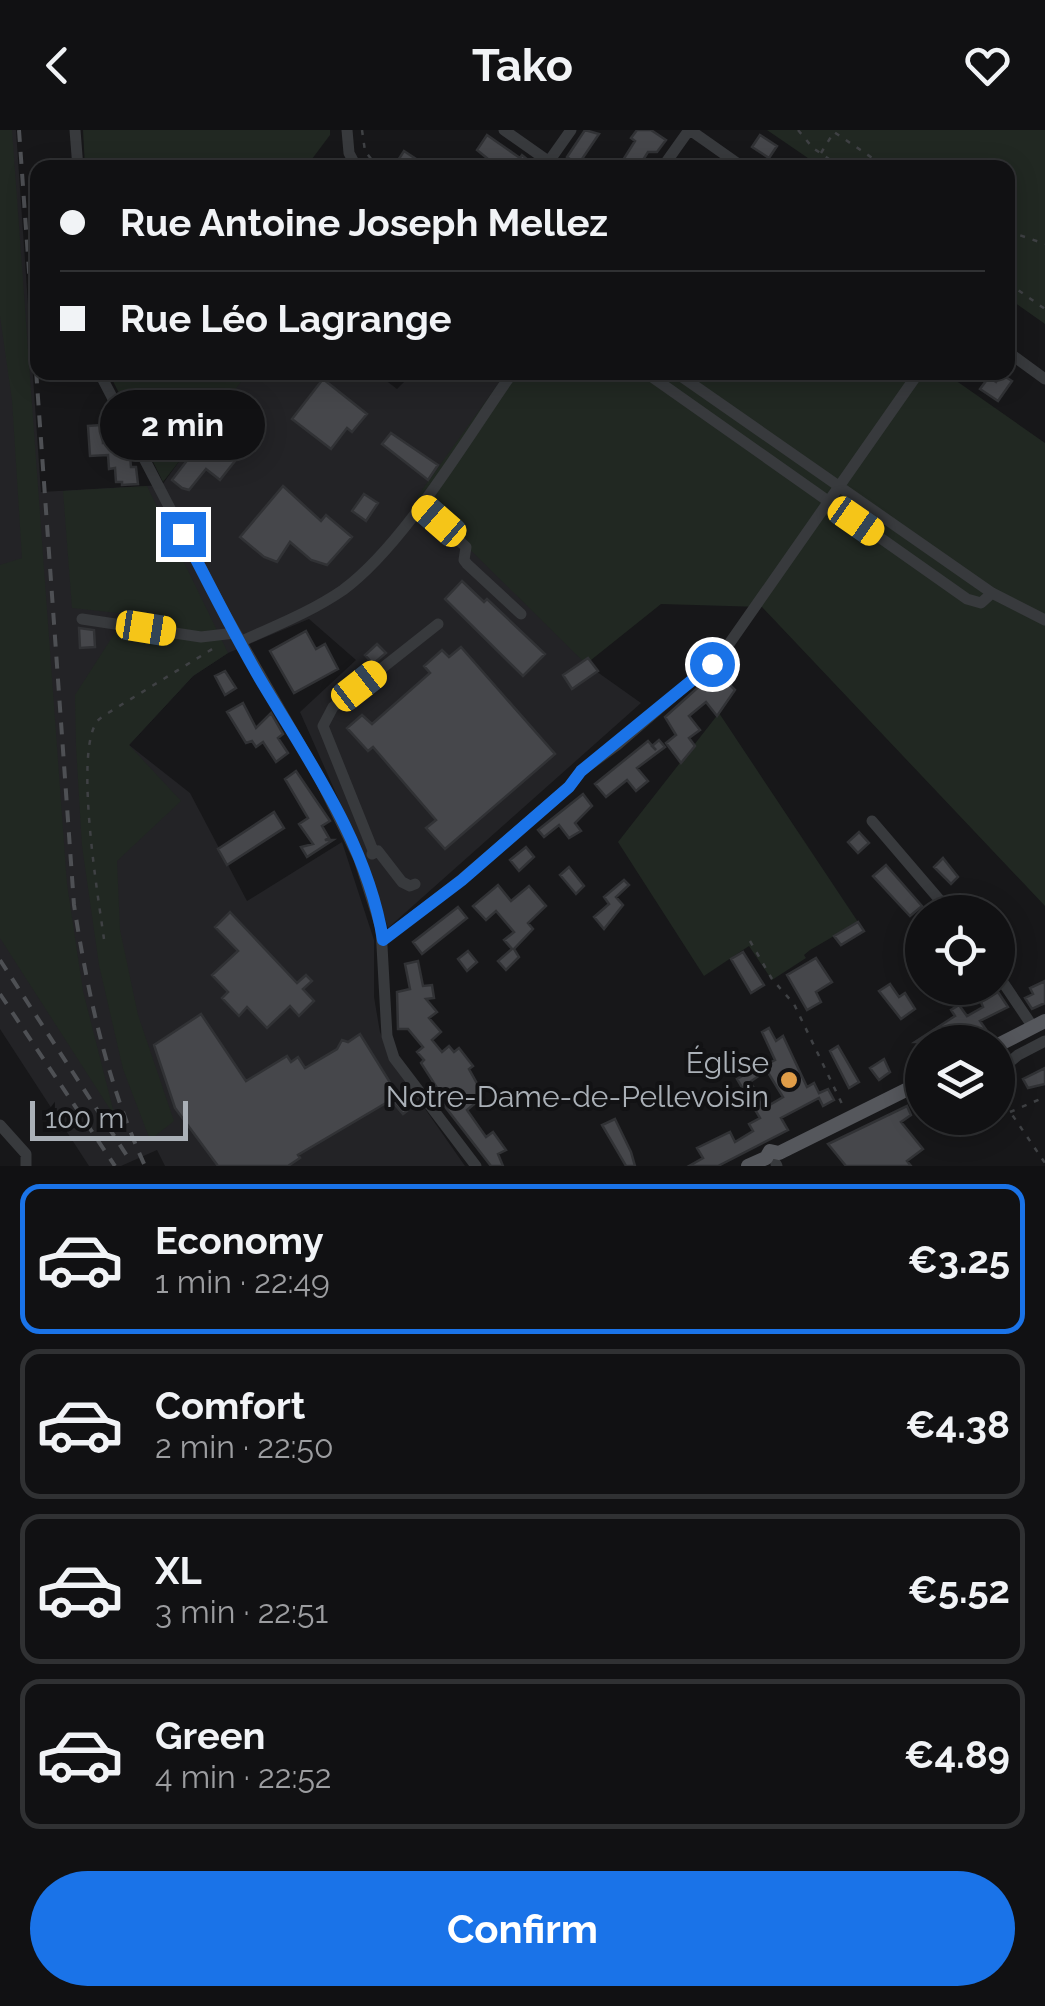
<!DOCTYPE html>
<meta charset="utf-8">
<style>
:root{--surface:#111113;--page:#1e1f21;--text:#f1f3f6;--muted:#9c9da0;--line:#303133;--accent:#1a73e8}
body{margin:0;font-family:Raleway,sans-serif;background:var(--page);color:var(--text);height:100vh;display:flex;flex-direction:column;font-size:38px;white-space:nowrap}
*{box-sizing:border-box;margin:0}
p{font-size:32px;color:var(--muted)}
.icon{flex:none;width:55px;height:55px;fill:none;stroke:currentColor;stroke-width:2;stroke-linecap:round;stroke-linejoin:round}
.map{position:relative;height:1036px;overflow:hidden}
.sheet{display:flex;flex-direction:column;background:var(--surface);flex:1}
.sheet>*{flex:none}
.top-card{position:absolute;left:30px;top:30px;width:985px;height:220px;border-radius:20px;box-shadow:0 5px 25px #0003,0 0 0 2px var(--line);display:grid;align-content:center;height:220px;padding:0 30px;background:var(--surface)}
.tools{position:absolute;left:905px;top:765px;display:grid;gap:20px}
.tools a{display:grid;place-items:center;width:110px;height:110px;border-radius:50%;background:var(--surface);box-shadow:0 5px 25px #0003,0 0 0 2px var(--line);font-size:50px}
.scale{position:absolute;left:30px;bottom:25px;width:158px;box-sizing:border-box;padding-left:10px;border:5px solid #aab0b7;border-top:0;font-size:28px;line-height:35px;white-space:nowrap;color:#aab0b7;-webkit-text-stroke:8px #121214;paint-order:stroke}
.end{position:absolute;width:45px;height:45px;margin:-22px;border:12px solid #1a73e8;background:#fff;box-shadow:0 0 0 5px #fff}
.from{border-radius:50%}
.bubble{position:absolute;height:70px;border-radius:35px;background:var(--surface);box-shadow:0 5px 25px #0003,0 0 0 2px var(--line);font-size:32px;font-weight:700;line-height:70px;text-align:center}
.car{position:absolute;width:30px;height:60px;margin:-30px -15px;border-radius:12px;box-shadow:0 0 8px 2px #0007;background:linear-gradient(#f5c518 24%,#345 0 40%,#f5c518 0 76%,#345 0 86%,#f5c518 0)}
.top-card b{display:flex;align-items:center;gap:35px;height:95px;font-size:38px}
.top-card b+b{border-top:2px solid var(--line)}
.top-card i{width:25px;height:25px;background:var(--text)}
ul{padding:18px 0 0;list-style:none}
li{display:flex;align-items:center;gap:30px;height:150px;margin:0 20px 15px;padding:0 10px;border:5px solid var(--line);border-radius:20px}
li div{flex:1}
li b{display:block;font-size:38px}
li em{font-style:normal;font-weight:700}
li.on{border-color:var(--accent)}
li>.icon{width:90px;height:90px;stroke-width:1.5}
.action{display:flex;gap:20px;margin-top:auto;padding:20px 30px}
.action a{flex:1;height:115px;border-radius:60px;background:var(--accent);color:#fff;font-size:40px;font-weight:700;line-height:115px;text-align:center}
header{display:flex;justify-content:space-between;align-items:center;height:130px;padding:0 30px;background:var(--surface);font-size:45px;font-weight:700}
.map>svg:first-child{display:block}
.built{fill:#232326}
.green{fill:#212822}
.building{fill:#46474b;stroke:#313235;stroke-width:2.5}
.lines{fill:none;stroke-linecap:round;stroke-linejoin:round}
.path{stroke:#3f4144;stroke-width:2.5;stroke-dasharray:5 8;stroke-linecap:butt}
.minor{stroke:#383a3d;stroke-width:11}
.major{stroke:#55575c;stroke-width:14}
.rail{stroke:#4e5054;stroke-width:4;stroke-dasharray:12 10;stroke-linecap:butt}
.route{stroke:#1a73e8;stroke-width:12}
.poi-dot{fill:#e09d48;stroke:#121214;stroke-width:4}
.labels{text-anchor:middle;stroke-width:8;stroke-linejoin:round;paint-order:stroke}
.poi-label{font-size:30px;fill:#aab0b7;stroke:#121214;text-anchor:end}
</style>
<header><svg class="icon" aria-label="back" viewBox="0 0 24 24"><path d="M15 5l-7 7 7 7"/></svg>Tako<svg class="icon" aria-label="heart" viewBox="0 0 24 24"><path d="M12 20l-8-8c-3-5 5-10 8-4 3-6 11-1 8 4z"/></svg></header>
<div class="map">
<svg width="1045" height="1036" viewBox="0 0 1045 1036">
<rect width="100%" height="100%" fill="#171719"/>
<path class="built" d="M 0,0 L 16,0 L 41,362 L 162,355 L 217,279 L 248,243 L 376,243 L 397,259 L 413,243 L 506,243 L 586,534 L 641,573 L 388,798 L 366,731 L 300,582 L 356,530 L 309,489 L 228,523 L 193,546 L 129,615 L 190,663 L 247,771 L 342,712 L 374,810 L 374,867 L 380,902 L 393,933 L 465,1036 L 165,1036 L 157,1020 L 121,1036 L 89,1036 L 0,899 Z"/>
<path class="green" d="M 0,0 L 12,0 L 67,754 L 83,861 L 115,987 L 0,808 L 0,435 L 22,428 L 12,270 L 0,186 Z
M 83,0 L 330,0 L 330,5 L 306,37 L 85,38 Z
M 767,0 L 1045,0 L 1045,194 L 1008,168 L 1008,38 L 821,37 Z
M 109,243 L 248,243 L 163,352 Z
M 506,243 L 945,243 L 1045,313 L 1045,776 L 762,477 L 661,474 L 586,534 L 417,367 Z
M 147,356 L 228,523 L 193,546 L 129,615 L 181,671 L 117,731 L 120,800 L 138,885 L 174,991 L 150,1010 L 123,939 L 99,835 L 82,716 L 76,616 L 75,565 L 127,484 L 72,478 L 63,361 Z
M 719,583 L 858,792 L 810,820 L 804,825 L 806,828 L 772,850 L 749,816 L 704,846 L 618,712 Z"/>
<path class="building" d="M 585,0 L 599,4 L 578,35 L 567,27 Z
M 637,0 L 651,0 L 666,10 L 657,22 L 648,22 L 638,38 L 618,38 L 635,11 L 631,8 Z
M 487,5 L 520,28 L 522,25 L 538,38 L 506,38 L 496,31 L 494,34 L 477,20 Z
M 760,5 L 777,16 L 769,28 L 752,17 Z
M 404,21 L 419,31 L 415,38 L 393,38 Z
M 1001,244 L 1012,251 L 998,271 L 980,259 L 989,247 L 996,252 Z
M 323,249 L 367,284 L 352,302 L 347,298 L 331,319 L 292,289 Z
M 219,289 L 250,312 L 220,350 L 206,339 L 189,360 L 182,358 L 172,350 Z
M 101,295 L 103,313 L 122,313 L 123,327 L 130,326 L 131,337 L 136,337 L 138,354 L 122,355 L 122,352 L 116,352 L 115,338 L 109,339 L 108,325 L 90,326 L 88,296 Z
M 391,303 L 438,335 L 428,350 L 382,314 Z
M 283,356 L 321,391 L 326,385 L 352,407 L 327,435 L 311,430 L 290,412 L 277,432 L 264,427 L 240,407 Z
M 364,364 L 378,373 L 366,391 L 352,381 Z
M 462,451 L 484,472 L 487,469 L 545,524 L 523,546 L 445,469 Z
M 79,498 L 94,500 L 95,517 L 80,518 Z
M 306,501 L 316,519 L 325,514 L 338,539 L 294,563 L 270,521 Z
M 377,514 L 386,523 L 373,534 L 365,525 Z
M 461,517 L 555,624 L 445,719 L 426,698 L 436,690 L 373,617 L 368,621 L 347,598 L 362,585 L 372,594 L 430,543 L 424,536 L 442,520 L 449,527 Z
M 588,528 L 598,541 L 572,559 L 563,545 Z
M 724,534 L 732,544 L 725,550 L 735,560 L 717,586 L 706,572 L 689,586 L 700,600 L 689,608 L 695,616 L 681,633 L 666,613 L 676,605 L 665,587 Z
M 225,541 L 236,558 L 225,565 L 215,546 Z
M 243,573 L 256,598 L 271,583 L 283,604 L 278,608 L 288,623 L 276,632 L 263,612 L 256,617 L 252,611 L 246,613 L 227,582 Z
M 659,610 L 665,617 L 637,638 L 648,651 L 636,661 L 627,650 L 606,667 L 595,654 L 648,611 L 656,620 L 652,616 Z
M 296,641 L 330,691 L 322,696 L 329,708 L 325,710 L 333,710 L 307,727 L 301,717 L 313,714 L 299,694 L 308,688 L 285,649 Z
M 583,664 L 592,676 L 575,693 L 581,701 L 569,708 L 559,695 L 544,707 L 538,700 Z
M 274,682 L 284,698 L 227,735 L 218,719 Z
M 859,702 L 869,713 L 858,723 L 848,712 Z
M 526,717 L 534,727 L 519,741 L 510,730 Z
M 943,728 L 958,747 L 951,754 L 934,737 Z
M 886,735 L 922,776 L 910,786 L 873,746 Z
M 569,737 L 584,756 L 576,764 L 560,745 Z
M 624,750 L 629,755 L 616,767 L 623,775 L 604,799 L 594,787 L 609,774 L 604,767 Z
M 498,755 L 511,771 L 529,756 L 546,776 L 528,793 L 533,799 L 514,819 L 519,827 L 506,840 L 498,831 L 512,819 L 504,810 L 514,802 L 496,781 L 486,790 L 473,776 Z
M 458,777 L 467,788 L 422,824 L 413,812 Z
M 230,782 L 297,853 L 306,845 L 312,851 L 303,859 L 314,871 L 299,886 L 290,876 L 267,898 L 247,877 L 239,886 L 222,868 L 228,862 L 212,845 L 238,821 L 215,797 Z
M 858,792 L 864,801 L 841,815 L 834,806 Z
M 468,821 L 477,832 L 467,841 L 458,829 Z
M 743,822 L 764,855 L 751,863 L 731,829 Z
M 816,828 L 832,852 L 816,862 L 821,872 L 807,880 L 787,845 Z
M 418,831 L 423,856 L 432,855 L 434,868 L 426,869 L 437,882 L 429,888 L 441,902 L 432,910 L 442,922 L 449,916 L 454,922 L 459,918 L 473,936 L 469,939 L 484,966 L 467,980 L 486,1007 L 493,1002 L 506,1020 L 498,1024 L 503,1036 L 491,1036 L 443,974 L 446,972 L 421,933 L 424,930 L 417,922 L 423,917 L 408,899 L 398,899 L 397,862 L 410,859 L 405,834 Z
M 1045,851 L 1045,873 L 1032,879 L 1025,868 L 1033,864 L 1030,858 Z
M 890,854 L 899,867 L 905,863 L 915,879 L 901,889 L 879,861 Z
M 998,862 L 1008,877 L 980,891 L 987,901 L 965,912 L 915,912 L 955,886 L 951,880 L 959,875 L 967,886 L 983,877 L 981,872 Z
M 201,884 L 246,951 L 287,926 L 291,932 L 298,927 L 305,938 L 337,919 L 342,910 L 348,912 L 360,904 L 399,967 L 404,962 L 411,971 L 404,977 L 407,981 L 403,984 L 391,970 L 298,1025 L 300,1028 L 288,1036 L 218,1036 L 175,978 L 154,915 Z
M 769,898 L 776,911 L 783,906 L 807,957 L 814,953 L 819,963 L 828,959 L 834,970 L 823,976 L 819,968 L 781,988 L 788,1000 L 718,1036 L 689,1036 L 703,1028 L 697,1018 L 730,1002 L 735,1012 L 753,1001 L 749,994 L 760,988 L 737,949 L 756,938 L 760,945 L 750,952 L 766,977 L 783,967 L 764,936 L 775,930 L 762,902 Z
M 838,916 L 859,952 L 849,958 L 830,921 Z
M 884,929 L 890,942 L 879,950 L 870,938 Z
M 1045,938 L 1045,954 L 1028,958 L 1023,949 Z
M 907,976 L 911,985 L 901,992 L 923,1019 L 907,1031 L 911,1036 L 846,1036 L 828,1014 Z
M 615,989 L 631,1022 L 635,1036 L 626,1036 L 602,995 Z"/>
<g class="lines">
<path class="path" d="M 362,0 L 365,21 L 378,38
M 798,0 L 813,18 L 842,38
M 821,23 L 834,2 L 887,38
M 1008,101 L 1045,114
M 1008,153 L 1045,179
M 104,809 C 98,766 75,628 96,593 C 99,588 103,587 108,583 L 214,518
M 750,811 L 772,849 L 794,874 L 844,978
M 998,964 L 1045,1033
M 1010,982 L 1045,967"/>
<path class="minor" d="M 75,0 L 78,38
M 347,0 L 349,23 L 357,38
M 504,0 L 558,38
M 690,0 L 744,38
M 547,34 L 571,0
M 662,38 L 689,0
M 1008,222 L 1045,249
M 99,242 L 225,484 L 320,649 L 359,729 L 381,798 L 387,906 L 394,928 L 476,1036
M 645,242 L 967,469 L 981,473 L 992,463
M 675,242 L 992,463 L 1045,490
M 420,375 L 466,417 L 464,430 L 467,434 L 521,484
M 82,489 L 201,507 L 235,503
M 240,512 C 275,496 311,482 343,460 C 405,414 467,307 513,242
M 693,550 L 695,524 L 700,520 L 711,534
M 872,691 L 950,782
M 374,723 L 323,596 L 333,577 L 438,494
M 372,724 L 378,721 L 402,752 L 410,756 L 415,754
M 383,810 L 462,749 L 569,657 L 581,641 L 617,615 L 722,524 L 919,242
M 998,845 L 1033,897
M 1005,936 L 1018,925 L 1045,911
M 0,995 L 26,1024 L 26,1036
M 776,1034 L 777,1036"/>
<path class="major" d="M 998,915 L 1045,891
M 748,1036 L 766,1028 L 770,1021 L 779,1023 L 922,952"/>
<path class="rail" d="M 19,0 L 74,775 C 88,865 107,953 145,1036
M 0,830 L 131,1032
M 0,864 L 115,1036"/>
</g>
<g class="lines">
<path class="route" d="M 183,404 C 209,454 234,505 263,554 C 311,634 368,716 383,810 L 462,750 L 569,657 L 581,641 L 712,534"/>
</g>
<circle class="poi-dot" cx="789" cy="950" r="10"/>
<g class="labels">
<g class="poi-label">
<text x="769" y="943">Église<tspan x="769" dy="34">Notre-Dame-de-Pellevoisin</tspan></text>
</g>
</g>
</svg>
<div class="tools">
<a><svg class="icon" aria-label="locate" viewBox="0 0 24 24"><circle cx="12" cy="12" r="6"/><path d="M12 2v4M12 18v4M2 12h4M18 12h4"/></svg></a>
<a><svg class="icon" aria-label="layers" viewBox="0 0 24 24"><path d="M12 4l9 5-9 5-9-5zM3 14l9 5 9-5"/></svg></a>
</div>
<div class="scale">100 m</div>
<i class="end from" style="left:712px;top:534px"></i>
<i class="end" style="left:183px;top:404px"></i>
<div class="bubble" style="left:100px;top:260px;width:165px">2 min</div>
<i class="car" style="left:439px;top:391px;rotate:311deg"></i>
<i class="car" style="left:856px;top:391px;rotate:125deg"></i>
<i class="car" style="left:146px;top:498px;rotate:99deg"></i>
<i class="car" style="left:359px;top:556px;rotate:52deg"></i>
<div class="top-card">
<b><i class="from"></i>Rue Antoine Joseph Mellez</b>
<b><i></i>Rue Léo Lagrange</b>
</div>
</div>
<section class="sheet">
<ul>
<li class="on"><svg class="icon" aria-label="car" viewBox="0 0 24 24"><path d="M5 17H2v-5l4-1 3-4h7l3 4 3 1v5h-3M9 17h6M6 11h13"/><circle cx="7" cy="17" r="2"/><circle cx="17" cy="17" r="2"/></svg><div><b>Economy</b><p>1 min · 22:49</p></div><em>€3.25</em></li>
<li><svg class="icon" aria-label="car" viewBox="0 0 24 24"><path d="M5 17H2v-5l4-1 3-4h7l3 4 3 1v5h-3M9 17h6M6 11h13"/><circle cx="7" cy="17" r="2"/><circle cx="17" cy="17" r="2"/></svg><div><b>Comfort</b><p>2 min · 22:50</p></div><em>€4.38</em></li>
<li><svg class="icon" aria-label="car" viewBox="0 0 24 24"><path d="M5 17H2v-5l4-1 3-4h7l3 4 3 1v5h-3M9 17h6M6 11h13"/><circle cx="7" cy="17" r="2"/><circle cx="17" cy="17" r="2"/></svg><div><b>XL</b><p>3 min · 22:51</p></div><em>€5.52</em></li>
<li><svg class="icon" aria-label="car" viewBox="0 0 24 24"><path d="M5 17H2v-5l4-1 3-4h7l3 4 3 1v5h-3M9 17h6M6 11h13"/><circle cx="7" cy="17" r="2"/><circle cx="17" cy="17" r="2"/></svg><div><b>Green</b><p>4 min · 22:52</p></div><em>€4.89</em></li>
</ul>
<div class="action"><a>Confirm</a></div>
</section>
